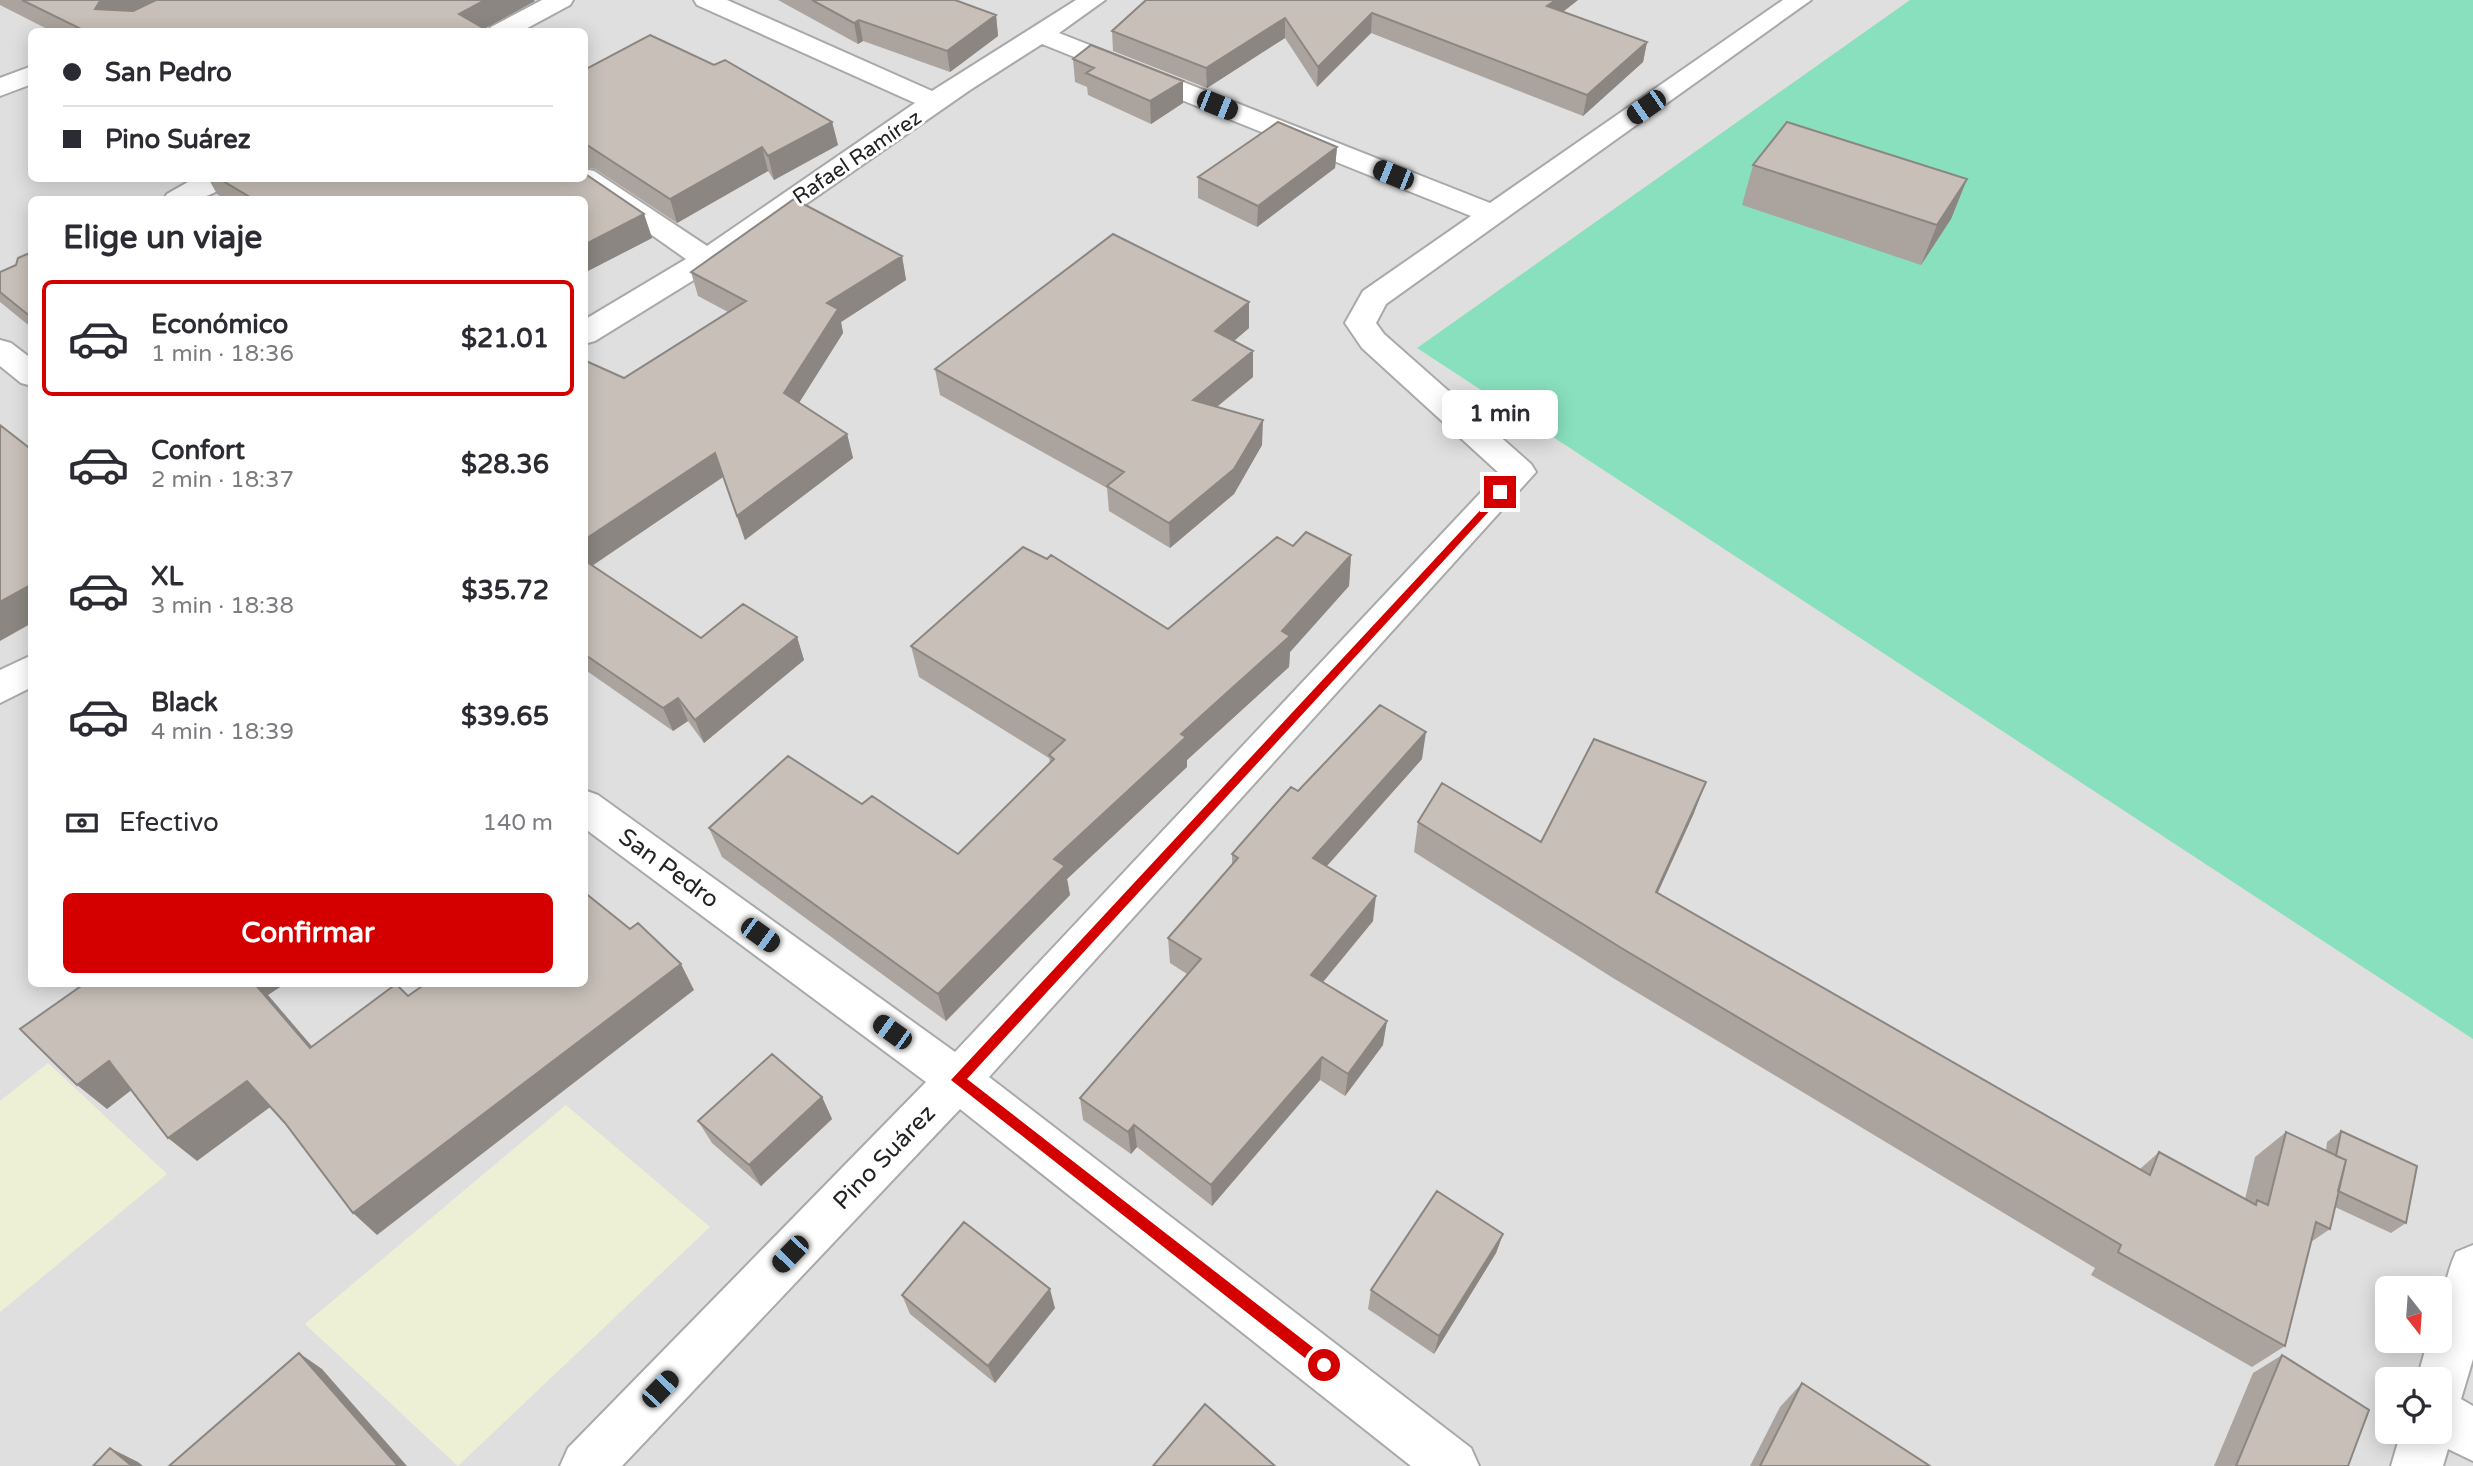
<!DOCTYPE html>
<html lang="es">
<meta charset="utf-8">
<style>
:root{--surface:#fff;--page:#f2f2f3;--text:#2b2b33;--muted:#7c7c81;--line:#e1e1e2;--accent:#d40000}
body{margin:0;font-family:"Varela Round",sans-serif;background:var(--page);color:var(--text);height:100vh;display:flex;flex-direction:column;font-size:26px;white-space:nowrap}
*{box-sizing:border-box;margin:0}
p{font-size:23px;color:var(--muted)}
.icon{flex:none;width:38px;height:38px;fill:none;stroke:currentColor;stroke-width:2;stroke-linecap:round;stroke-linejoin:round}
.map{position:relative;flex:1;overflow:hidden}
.drawer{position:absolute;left:28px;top:196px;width:560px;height:791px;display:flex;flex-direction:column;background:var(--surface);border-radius:10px;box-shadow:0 4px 18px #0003}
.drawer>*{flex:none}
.top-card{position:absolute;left:28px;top:28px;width:560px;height:154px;border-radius:10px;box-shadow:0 4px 18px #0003;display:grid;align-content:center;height:154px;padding:0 35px;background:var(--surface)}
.needle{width:46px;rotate:163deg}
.fabs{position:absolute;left:2375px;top:1276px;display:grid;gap:14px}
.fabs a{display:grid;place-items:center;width:77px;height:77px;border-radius:10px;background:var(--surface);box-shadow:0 4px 18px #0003;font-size:35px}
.end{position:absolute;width:32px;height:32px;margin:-16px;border:9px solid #d40000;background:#fff;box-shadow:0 0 0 4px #fff}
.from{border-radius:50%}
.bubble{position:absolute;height:49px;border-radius:10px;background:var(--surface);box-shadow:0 4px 18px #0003;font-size:23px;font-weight:700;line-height:49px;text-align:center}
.car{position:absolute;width:21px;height:42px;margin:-21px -10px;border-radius:9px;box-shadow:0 0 5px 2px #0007;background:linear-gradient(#222 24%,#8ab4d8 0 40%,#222 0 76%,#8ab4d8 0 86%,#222 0)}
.top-card b{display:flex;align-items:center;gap:24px;height:66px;font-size:26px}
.top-card b+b{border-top:2px solid var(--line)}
.top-card i{width:18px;height:18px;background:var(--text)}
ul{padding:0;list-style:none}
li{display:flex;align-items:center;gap:21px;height:116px;margin:0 14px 10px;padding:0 21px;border:4px solid transparent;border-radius:10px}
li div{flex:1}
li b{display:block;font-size:26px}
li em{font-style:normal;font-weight:700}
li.selected{border-color:var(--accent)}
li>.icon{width:63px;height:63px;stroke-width:1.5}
h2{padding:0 35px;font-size:32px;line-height:84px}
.pay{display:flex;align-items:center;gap:18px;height:77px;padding:0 35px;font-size:26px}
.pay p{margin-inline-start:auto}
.button{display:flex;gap:14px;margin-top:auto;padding:14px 35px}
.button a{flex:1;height:80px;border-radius:10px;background:var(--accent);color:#fff;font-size:28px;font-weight:700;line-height:80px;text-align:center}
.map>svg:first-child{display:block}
.residential{fill:#e0dfdf;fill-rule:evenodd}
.farmland{fill:#eef0d5}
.pitch{fill:#88e0be}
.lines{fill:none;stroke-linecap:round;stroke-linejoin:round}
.minor-casing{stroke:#a9a9a9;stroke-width:4}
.minor{fill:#fff;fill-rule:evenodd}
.wall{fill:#aba49e}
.shaded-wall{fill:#8b8681}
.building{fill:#c7bfb8;stroke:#8b8681;stroke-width:2}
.route{fill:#d40000}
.labels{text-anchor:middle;stroke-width:6;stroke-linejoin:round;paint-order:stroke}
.far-street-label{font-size:21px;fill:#222;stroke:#fff}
.street-label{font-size:24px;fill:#222;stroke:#fff}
</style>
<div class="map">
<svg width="2473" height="1466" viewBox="0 0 2473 1466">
<rect width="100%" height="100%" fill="#f2efe9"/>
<path class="residential" d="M 0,0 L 2473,0 L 2473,1466 L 0,1466 ZM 32,32 L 584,32 L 584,178 L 32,178 ZM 32,200 L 584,200 L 584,984 L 32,984 ZM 2387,1288 L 2440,1288 L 2440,1340 L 2387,1340 ZM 2387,1379 L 2440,1379 L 2440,1432 L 2387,1432 Z"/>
<path class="farmland" d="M 48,1063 L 167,1174 L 0,1312 L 0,1101 Z
M 566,1105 L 710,1227 L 458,1466 L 305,1324 Z"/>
<path class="pitch" d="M 1910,0 L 2473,0 L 2473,1039 L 1417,348 Z"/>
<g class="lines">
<g class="minor-casing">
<path id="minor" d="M 542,0 L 573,0 L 570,5 L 520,32 L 488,32 L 491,27 Z
M 694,0 L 727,0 L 932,91 L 1076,0 L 1105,0 L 1059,33 L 1490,203 L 1783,0 L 1811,0 L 1386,304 L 1376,323 L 1384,334 L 1531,464 L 1536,472 L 989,1077 L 1471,1448 L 1479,1466 L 1411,1466 L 960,1109 L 622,1466 L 560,1466 L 568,1448 L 926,1082 L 584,828 L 584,790 L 598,795 L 955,1052 L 1499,473 L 1362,348 L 1345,323 L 1363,291 L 1471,216 L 1042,44 L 970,90 L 718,265 L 595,341 L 584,344 L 584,320 L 686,259 L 571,178 L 584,178 L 584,169 L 594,171 L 707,246 L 915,103 L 697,5 Z
M 32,66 L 32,84 L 0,96 L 0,78 Z
M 195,178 L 231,178 C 215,201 187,200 163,200 L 167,194 Z
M 0,340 L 11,343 L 32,359 L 32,386 L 21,383 L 0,366 Z
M 32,655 L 32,687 L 0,703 L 0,670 Z
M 2473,1245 L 2473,1359 L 2461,1399 L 2473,1406 L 2473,1461 L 2448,1449 L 2443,1466 L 2391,1466 L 2401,1432 L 2440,1432 L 2440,1379 L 2417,1379 L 2428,1340 L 2440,1340 C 2440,1308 2443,1282 2456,1252 Z"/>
</g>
<use href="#minor" class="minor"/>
</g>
<path class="wall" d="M 0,0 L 301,0 L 535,1 L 484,28 L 490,32 L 53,32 L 0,5 Z
M 778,0 L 955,0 L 996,15 L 998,36 L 950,72 L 863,41 L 858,44 Z
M 1146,0 L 1578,0 L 1563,12 L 1647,42 L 1643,62 L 1583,116 L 1371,33 L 1317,87 L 1285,38 L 1207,88 L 1113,51 L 1112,31 Z
M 1073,59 L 1183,103 L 1151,124 L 1088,95 L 1087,87 L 1075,82 Z
M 584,70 L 832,122 L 838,145 L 774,180 L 768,171 L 677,223 L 595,169 L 584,167 Z
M 1337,147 L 1335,168 L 1257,227 L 1198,198 L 1198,177 Z
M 1753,165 L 1967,179 L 1951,219 L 1921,265 L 1742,205 Z
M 208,178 L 584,178 L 644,214 L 652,238 L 584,273 L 584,200 L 226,200 L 217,194 Z
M 32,252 L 32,328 L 0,302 L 0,272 L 16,265 Z
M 902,256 L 906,280 L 841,322 L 843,333 L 799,403 L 847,434 L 853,458 L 745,540 L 723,477 L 592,566 L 701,638 L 797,637 L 804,660 L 704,743 L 688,721 L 673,731 L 584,669 L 584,360 L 624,378 L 728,312 L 698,296 L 691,272 Z
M 1249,328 L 1234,341 L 1253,377 L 1217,407 L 1262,445 L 1234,494 L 1170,548 L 1109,511 L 1107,488 L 940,395 L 935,369 Z
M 1293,546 L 1351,555 L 1349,586 L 1290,652 L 1289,667 L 1187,760 L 1187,767 L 1067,879 L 1070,895 L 946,1021 L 722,857 L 709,828 L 862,804 L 958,854 L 1050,763 L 1049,758 L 919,677 L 911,646 L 1168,629 Z
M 1422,759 L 1326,866 L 1373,921 L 1323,982 L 1383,1045 L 1345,1096 L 1320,1080 L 1212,1206 L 1137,1147 L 1131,1154 L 1083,1120 L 1080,1098 L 1187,974 L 1170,963 L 1168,938 L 1232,864 L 1232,854 L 1298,791 Z
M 1694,813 L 1657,893 L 2140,1169 L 2159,1152 L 2245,1199 L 2255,1157 L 2286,1132 L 2326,1150 L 2327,1142 L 2341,1131 L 2406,1223 L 2391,1233 L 2335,1207 L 2330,1229 L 2311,1242 L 2285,1346 L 2252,1367 L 2091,1275 L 2095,1268 L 1613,978 L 1414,852 L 1418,822 L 1541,842 Z
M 822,1097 L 832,1119 L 761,1186 L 712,1143 L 698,1121 Z
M 1503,1234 L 1496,1253 L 1434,1354 L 1368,1309 L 1371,1290 Z
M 902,1295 L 1055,1308 L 995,1383 L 910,1314 Z
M 2282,1355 L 2348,1466 L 2214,1466 L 2253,1373 Z
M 1802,1383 L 1930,1466 L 1750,1466 L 1780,1407 Z"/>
<path class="shaded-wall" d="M 103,0 L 165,0 L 113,25 L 95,9 L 100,1 Z
M 485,0 L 534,0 L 535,1 L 479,32 L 459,14 Z
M 1556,0 L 1578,0 L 1544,26 L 1547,6 Z
M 1372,13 L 1371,33 L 1317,87 L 1318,67 Z
M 996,15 L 998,36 L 950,72 L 947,51 Z
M 1285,18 L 1285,38 L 1207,88 L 1206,68 Z
M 859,20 L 863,41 L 858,44 L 854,23 Z
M 1647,42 L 1643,62 L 1583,116 L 1587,95 Z
M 1183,81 L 1183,103 L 1151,124 L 1150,101 Z
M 832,122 L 838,145 L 774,180 L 768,156 Z
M 762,147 L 768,171 L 677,223 L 670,199 Z
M 1337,147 L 1335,168 L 1257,227 L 1258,206 Z
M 1967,179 L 1951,219 L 1921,265 L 1937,225 Z
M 644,214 L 652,238 L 584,273 L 584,245 Z
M 902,256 L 906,280 L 841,322 L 843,333 L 790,417 L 784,393 L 827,303 Z
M 1249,302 L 1249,328 L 1215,357 L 1215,331 Z
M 1253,351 L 1253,377 L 1193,426 L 1193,400 Z
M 1263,420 L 1262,445 L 1234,494 L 1170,548 L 1169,523 Z
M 847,434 L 853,458 L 745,540 L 737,516 Z
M 715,453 L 723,477 L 584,571 L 584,540 Z
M 1351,555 L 1349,586 L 1290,652 L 1289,667 L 1187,760 L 1187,767 L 1067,879 L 1070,895 L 946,1021 L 938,994 L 1054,859 L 1181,734 L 1282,631 Z
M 32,584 L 32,623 L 0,641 L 0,602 Z
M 797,637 L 804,660 L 704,743 L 695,720 Z
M 678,698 L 688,721 L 673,731 L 663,708 Z
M 1426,732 L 1422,759 L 1311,884 L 1313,858 Z
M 1706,782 L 1694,813 L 1645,921 L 1656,892 Z
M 1376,896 L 1373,921 L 1309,999 L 1311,975 Z
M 681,964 L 694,990 L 377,1235 L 353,1213 Z
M 255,984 L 285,984 L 268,995 L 334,1072 L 310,1048 Z
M 1387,1021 L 1383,1045 L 1345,1096 L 1348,1074 Z
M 1322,1057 L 1320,1080 L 1212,1206 L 1211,1185 Z
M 109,1061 L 138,1085 L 107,1109 L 77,1085 Z
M 247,1081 L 273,1105 L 197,1161 L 168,1138 Z
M 822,1097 L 832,1119 L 761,1186 L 749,1165 Z
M 1134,1125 L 1137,1147 L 1131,1154 L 1128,1132 Z
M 1503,1234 L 1496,1253 L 1434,1354 L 1439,1336 Z
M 1050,1289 L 1055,1308 L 995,1383 L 988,1366 Z
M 299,1353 L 322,1369 L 407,1466 L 398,1466 Z
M 110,1448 L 138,1462 L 143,1466 L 132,1466 Z"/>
<path class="building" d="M 22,0 L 103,0 L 100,1 L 95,9 L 133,11 L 156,0 L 485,0 L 459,14 L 490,32 L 87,32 Z
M 812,0 L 955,0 L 996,15 L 947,51 L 859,20 L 854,23 Z
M 1146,0 L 1556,0 L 1547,6 L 1647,42 L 1587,95 L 1372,13 L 1318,67 L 1285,18 L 1206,68 L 1112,31 Z
M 650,35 L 714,65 L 725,60 L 832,122 L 768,156 L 762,147 L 670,199 L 587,145 L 584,145 L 584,70 Z
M 1091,45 L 1183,81 L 1150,101 L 1086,73 L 1094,68 L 1073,59 Z
M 1278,122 L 1337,147 L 1258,206 L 1198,177 Z
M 1787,122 L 1967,179 L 1937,225 L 1753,165 Z
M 584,173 L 644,214 L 584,245 L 584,200 L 255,200 L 218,178 L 584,178 Z
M 794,199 L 902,256 L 827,303 L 838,309 L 784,393 L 847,434 L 737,516 L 715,453 L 584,540 L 584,360 L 624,378 L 746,301 L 691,272 Z
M 1113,234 L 1249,302 L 1215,331 L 1253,351 L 1193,400 L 1263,420 L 1234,469 L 1169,523 L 1107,486 L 1124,472 L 935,369 Z
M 32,252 L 32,318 L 0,292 L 0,272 L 16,265 L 18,258 Z
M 0,425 L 32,450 L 32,584 L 0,602 Z
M 1306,532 L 1351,555 L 1282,631 L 1290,636 L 1181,734 L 1186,737 L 1054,859 L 1065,866 L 938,994 L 709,828 L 788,756 L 862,804 L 872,796 L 958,854 L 1054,759 L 1049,755 L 1065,740 L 911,646 L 1023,547 L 1047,559 L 1051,555 L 1168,629 L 1277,537 L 1293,546 Z
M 584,560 L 701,638 L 743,604 L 797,637 L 695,720 L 678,698 L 663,708 L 584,654 Z
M 1380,705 L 1426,732 L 1313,858 L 1376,896 L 1311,975 L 1387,1021 L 1348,1074 L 1322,1057 L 1211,1185 L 1134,1125 L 1128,1132 L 1080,1098 L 1201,959 L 1168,938 L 1238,858 L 1232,854 L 1291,787 L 1298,791 Z
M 1594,739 L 1706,782 L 1656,892 L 2150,1175 L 2159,1152 L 2256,1205 L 2257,1200 L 2268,1205 L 2286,1132 L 2346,1160 L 2330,1229 L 2316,1222 L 2285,1346 L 2118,1252 L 2121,1245 L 1623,949 L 1418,822 L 1442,783 L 1541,842 Z
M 584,892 L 630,929 L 638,923 L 681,964 L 353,1213 L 285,1123 L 247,1081 L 168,1138 L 109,1061 L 77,1085 L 20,1029 L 84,984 L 255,984 L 310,1048 L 396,984 L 408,996 L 425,984 L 584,984 Z
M 772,1054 L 822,1097 L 749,1165 L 698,1121 Z
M 2341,1131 L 2417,1166 L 2406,1223 L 2338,1191 L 2346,1160 L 2336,1156 Z
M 1437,1191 L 1503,1234 L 1439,1336 L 1371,1290 Z
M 964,1222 L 1050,1289 L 988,1366 L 902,1295 Z
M 299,1353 L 398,1466 L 169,1466 Z
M 2282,1355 L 2369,1410 L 2348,1466 L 2236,1466 Z
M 1802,1383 L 1930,1466 L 1760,1466 Z
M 1205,1404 L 1275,1466 L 1153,1466 Z
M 110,1448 L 132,1466 L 93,1466 Z"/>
<path class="route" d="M 1500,489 L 1505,492 L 1504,495 L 967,1079 L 1329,1360 L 1331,1365 L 1324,1373 L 951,1080 Z"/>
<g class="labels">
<g class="far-street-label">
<text transform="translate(857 157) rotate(-34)" y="7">Rafael Ramírez</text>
</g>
<g class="street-label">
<text transform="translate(669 868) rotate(36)" y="8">San Pedro</text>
<text transform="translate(884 1157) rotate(-46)" y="8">Pino Suárez</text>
</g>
</g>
</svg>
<div class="fabs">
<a><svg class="needle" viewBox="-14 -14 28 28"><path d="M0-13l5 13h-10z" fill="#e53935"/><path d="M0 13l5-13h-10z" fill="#7c7c81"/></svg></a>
<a><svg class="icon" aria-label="locate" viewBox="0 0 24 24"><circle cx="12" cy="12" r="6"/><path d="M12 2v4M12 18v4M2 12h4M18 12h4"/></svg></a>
</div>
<i class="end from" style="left:1324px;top:1365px"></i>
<i class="end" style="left:1500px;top:492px"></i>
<div class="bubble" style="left:1442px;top:390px;width:116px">1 min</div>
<i class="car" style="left:1217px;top:105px;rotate:112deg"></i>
<i class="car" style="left:1646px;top:107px;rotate:235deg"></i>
<i class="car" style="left:1393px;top:175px;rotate:292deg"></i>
<i class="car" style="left:760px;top:935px;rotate:126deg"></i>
<i class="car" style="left:892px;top:1032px;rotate:306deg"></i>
<i class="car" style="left:790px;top:1254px;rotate:224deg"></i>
<i class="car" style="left:660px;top:1389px;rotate:44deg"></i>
<div class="top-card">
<b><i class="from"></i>San Pedro</b>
<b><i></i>Pino Suárez</b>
</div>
<section class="drawer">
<h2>Elige un viaje</h2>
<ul>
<li class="selected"><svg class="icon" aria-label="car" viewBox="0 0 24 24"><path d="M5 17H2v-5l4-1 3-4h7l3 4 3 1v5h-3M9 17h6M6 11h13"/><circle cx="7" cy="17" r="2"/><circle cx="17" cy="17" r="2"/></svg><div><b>Económico</b><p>1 min · 18:36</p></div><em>$21.01</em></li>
<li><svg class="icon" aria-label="car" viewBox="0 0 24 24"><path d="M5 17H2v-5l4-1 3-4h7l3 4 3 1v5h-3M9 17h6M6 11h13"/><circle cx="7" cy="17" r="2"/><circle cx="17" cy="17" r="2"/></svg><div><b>Confort</b><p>2 min · 18:37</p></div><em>$28.36</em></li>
<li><svg class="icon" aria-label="car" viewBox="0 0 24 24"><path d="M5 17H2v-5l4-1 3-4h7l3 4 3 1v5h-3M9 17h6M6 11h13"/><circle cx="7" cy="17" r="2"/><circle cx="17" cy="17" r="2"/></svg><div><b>XL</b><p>3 min · 18:38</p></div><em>$35.72</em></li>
<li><svg class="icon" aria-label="car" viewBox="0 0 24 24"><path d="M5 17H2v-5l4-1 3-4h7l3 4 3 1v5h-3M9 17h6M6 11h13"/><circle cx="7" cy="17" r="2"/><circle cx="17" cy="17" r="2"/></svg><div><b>Black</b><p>4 min · 18:39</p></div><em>$39.65</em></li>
</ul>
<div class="pay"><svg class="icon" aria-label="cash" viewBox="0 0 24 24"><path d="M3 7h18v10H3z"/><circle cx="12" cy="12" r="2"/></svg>Efectivo<p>140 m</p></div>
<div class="button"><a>Confirmar</a></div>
</section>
</div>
